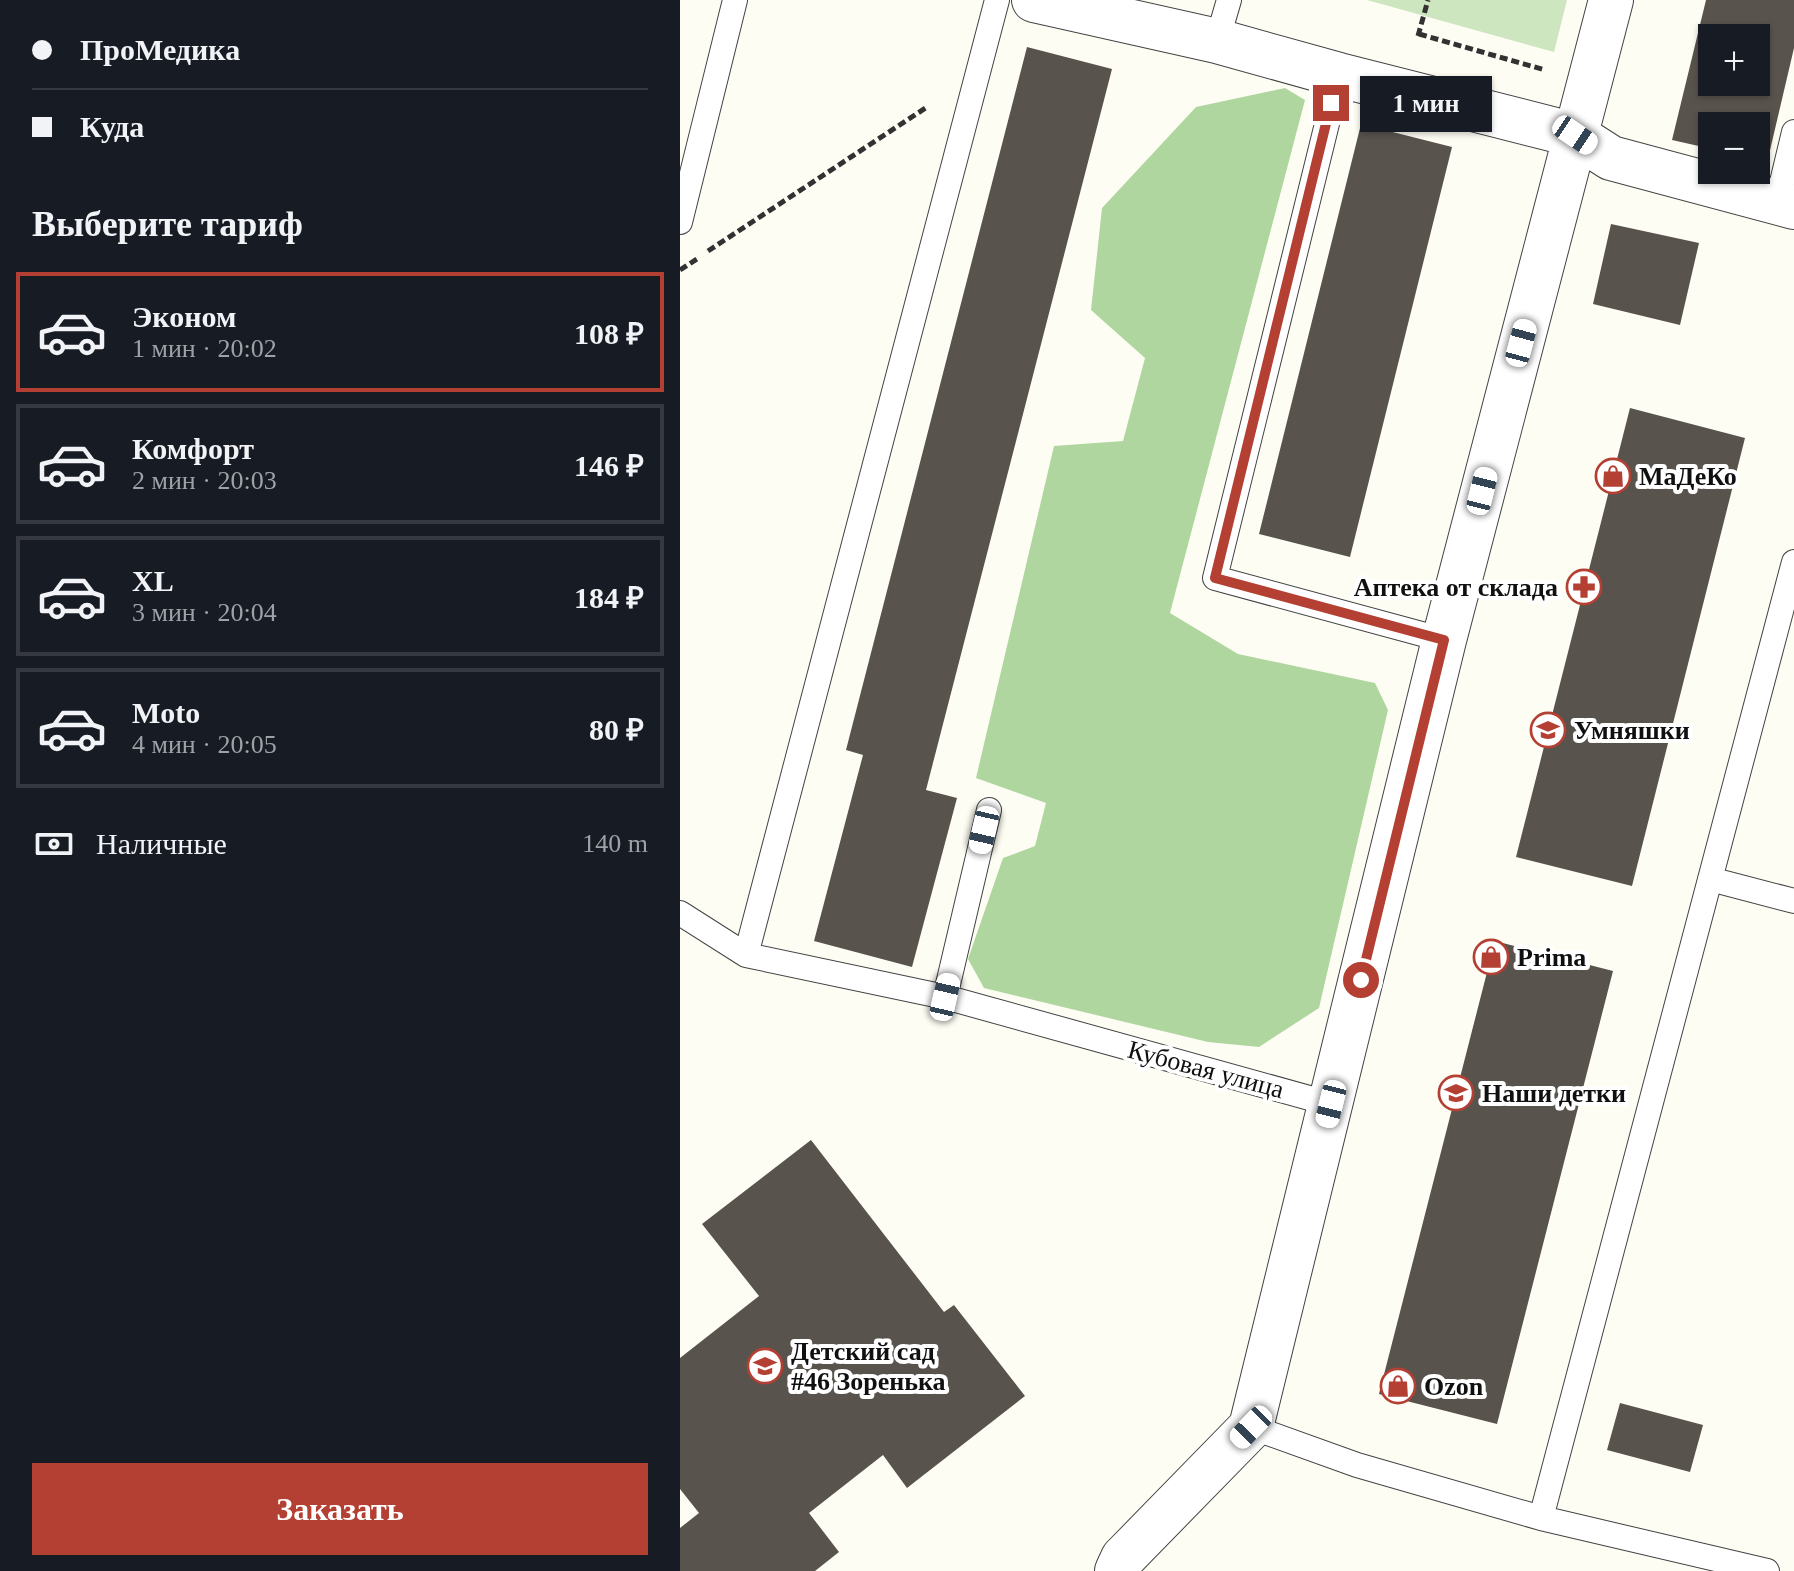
<!DOCTYPE html>
<html lang="ru">
<meta charset="utf-8">
<style>
:root{--surface:#171b24;--page:#20242c;--text:#f1f3f6;--muted:#9ea1a6;--line:#363941;--accent:#b43f33}
body{margin:0;font-family:Georgia,serif;background:var(--page);color:var(--text);height:100vh;display:flex;flex-direction:column;font-size:30px;white-space:nowrap}
*{box-sizing:border-box;margin:0}
p{font-size:26px;color:var(--muted)}
.icon{flex:none;width:44px;height:44px;fill:none;stroke:currentColor;stroke-width:2;stroke-linecap:round;stroke-linejoin:round}
.map{position:relative;flex:1;overflow:hidden}
.drawer{display:flex;flex-direction:column;background:var(--surface);width:680px}
.drawer>*{flex:none}
.hud{display:grid;align-content:center;height:176px;padding:0 32px;background:var(--surface)}
.fabs{position:absolute;left:1018px;top:24px;display:grid;gap:16px}
.fabs a{display:grid;place-items:center;width:72px;height:72px;border-radius:0px;background:var(--surface);box-shadow:0 2px 6px #0004;font-size:40px}
.end{position:absolute;width:36px;height:36px;margin:-18px;border:10px solid #b43f33;background:#fff;box-shadow:0 0 0 4px #fff}
.from{border-radius:50%}
.bubble{position:absolute;height:56px;border-radius:0px;background:var(--surface);box-shadow:0 2px 6px #0004;font-size:26px;font-weight:600;line-height:56px;text-align:center}
.car{position:absolute;width:24px;height:48px;margin:-24px -12px;border-radius:10px;box-shadow:0 0 6px 2px #0007;background:linear-gradient(#fff 24%,#345 0 40%,#fff 0 76%,#345 0 86%,#fff 0)}
.hud b{display:flex;align-items:center;gap:28px;height:76px;font-size:30px}
.hud b+b{border-top:2px solid var(--line)}
.hud i{width:20px;height:20px;background:var(--text)}
ul{padding:0;list-style:none}
li{display:flex;align-items:center;gap:24px;height:120px;margin:0 16px 12px;padding:0 16px;border:4px solid var(--line);border-radius:0px}
li div{flex:1}
li b{display:block;font-size:30px}
li em{font-style:normal;font-weight:600}
li.active{border-color:var(--accent)}
li>.icon{width:72px;height:72px;stroke-width:1.5}
h2{padding:0 32px;font-size:36px;line-height:96px}
.pay{display:flex;align-items:center;gap:20px;height:88px;padding:0 32px;font-size:30px}
.pay p{margin-inline-start:auto}
.cta{display:flex;gap:16px;margin-top:auto;padding:16px 32px}
.cta a{flex:1;height:92px;border-radius:0px;background:var(--accent);color:#fff;font-size:32px;font-weight:600;line-height:92px;text-align:center}
main{display:flex;flex:1;min-height:0}
.map>svg:first-child{display:block}
.green{fill:#cee6bf}
.forest{fill:#b0d6a0}
.building{fill:#58534d;fill-rule:evenodd}
.lines{fill:none;stroke-linecap:round;stroke-linejoin:round}
.service-casing{stroke:#434343;stroke-width:26}
.minor-casing{stroke:#434343;stroke-width:46}
.path{stroke:#323232;stroke-width:5;stroke-dasharray:8 4;stroke-linecap:butt}
.service{stroke:#fff;stroke-width:24}
.minor{stroke:#fff;stroke-width:44}
.route{stroke:#b43f33;stroke-width:10}
.labels{text-anchor:middle;stroke-width:8;stroke-linejoin:round;paint-order:stroke}
.poi-label{font-size:26px;font-weight:bold;fill:#101010;stroke:#fff;text-anchor:start}
.street-label{font-size:26px;fill:#101010;stroke:#fff}
</style>
<main>
<section class="drawer">
<div class="hud">
<b><i class="from"></i>ПроМедика</b>
<b><i></i>Куда</b>
</div>
<h2>Выберите тариф</h2>
<ul>
<li class="active"><svg class="icon" aria-label="car" viewBox="0 0 24 24"><path d="M5 17H2v-5l4-1 3-4h7l3 4 3 1v5h-3M9 17h6M6 11h13"/><circle cx="7" cy="17" r="2"/><circle cx="17" cy="17" r="2"/></svg><div><b>Эконом</b><p>1 мин · 20:02</p></div><em>108 ₽</em></li>
<li><svg class="icon" aria-label="car" viewBox="0 0 24 24"><path d="M5 17H2v-5l4-1 3-4h7l3 4 3 1v5h-3M9 17h6M6 11h13"/><circle cx="7" cy="17" r="2"/><circle cx="17" cy="17" r="2"/></svg><div><b>Комфорт</b><p>2 мин · 20:03</p></div><em>146 ₽</em></li>
<li><svg class="icon" aria-label="car" viewBox="0 0 24 24"><path d="M5 17H2v-5l4-1 3-4h7l3 4 3 1v5h-3M9 17h6M6 11h13"/><circle cx="7" cy="17" r="2"/><circle cx="17" cy="17" r="2"/></svg><div><b>XL</b><p>3 мин · 20:04</p></div><em>184 ₽</em></li>
<li><svg class="icon" aria-label="car" viewBox="0 0 24 24"><path d="M5 17H2v-5l4-1 3-4h7l3 4 3 1v5h-3M9 17h6M6 11h13"/><circle cx="7" cy="17" r="2"/><circle cx="17" cy="17" r="2"/></svg><div><b>Moto</b><p>4 мин · 20:05</p></div><em>80 ₽</em></li>
</ul>
<div class="pay"><svg class="icon" aria-label="cash" viewBox="0 0 24 24"><path d="M3 7h18v10H3z"/><circle cx="12" cy="12" r="2"/></svg>Наличные<p>140 m</p></div>
<div class="cta"><a>Заказать</a></div>
</section>
<div class="map">
<svg width="1114" height="1571" viewBox="0 0 1114 1571">
<rect width="100%" height="100%" fill="#fefdf4"/>
<path class="green" d="M 687,0 L 887,0 L 874,52 Z"/>
<path class="forest" d="M 605,88 L 625,100 L 490,613 L 558,654 L 695,683 L 708,710 L 639,1008 L 579,1047 L 528,1042 L 304,988 L 288,959 L 323,858 L 355,846 L 366,803 L 296,778 L 374,446 L 443,441 L 465,358 L 411,310 L 422,208 L 516,107 Z"/>
<path class="building" d="M 1026,0 L 1114,0 L 1114,48 L 1087,163 L 1076,160 L 1076,126 L 1032,126 L 1032,149 L 992,140 ZM 1032,38 L 1076,38 L 1076,82 L 1032,82 Z
M 347,47 L 432,69 L 246,790 L 277,798 L 232,967 L 134,941 L 183,755 L 166,750 Z
M 681,124 L 772,147 L 670,557 L 579,534 Z
M 931,224 L 1019,243 L 1000,325 L 913,304 Z
M 950,408 L 1065,438 L 952,886 L 836,857 Z
M 815,941 L 933,971 L 817,1424 L 699,1394 Z
M 131,1140 L 264,1312 L 274,1305 L 345,1396 L 227,1488 L 203,1455 L 129,1513 L 159,1552 L 135,1571 L 0,1571 L 0,1528 L 19,1513 L 0,1489 L 0,1358 L 79,1296 L 22,1224 Z
M 940,1403 L 1023,1425 L 1010,1472 L 927,1450 Z"/>
<g class="lines">
<g class="service-casing">
<path id="service" d="M 537,41 L 549,0
M 659,75 L 535,578 L 764,640
M 1097,203 L 1114,132
M 0,222 L 55,0
M 1030,879 L 1114,901
M 0,913 L 66,955 L 265,997 L 651,1104
M 66,955 L 317,0
M 265,997 L 309,810
M 571,1427 L 677,1465 L 861,1518 L 1087,1571
M 861,1518 L 1114,562"/>
</g>
<g class="minor-casing">
<path id="minor" d="M 354,0 L 537,41 L 659,75 L 895,135 L 931,158 L 1114,207
M 437,1571 L 443,1558 L 571,1427 L 764,640 L 931,0"/>
</g>
<path class="path" d="M 739,34 L 865,70
M 738,36 L 748,0
M 28,251 L 247,107
M 0,270 L 17,259"/>
<use href="#service" class="service"/>
<use href="#minor" class="minor"/>
</g>
<g class="lines">
<path class="route" d="M 651,103 L 535,578 L 764,640 L 681,980"/>
</g>
<defs>
<g id="shop-ring" transform="scale(1.8)"><circle r="9.5" fill="#fff" stroke="#b43f33" stroke-width="1.5"/><path d="M-5-2.5h2.3a2.7 3.5 0 0 1 5.4 0H5L5.5 6h-11ZM-1.5-2.5h3a1.5 2.3 0 0 0-3 0Z" fill="#b43f33"/></g>
<g id="pharmacy-ring" transform="scale(1.8)"><circle r="9.5" fill="#fff" stroke="#b43f33" stroke-width="1.5"/><path d="M-2-6h4v4h4v4h-4v4h-4v-4h-4v-4h4Z" fill="#b43f33"/></g>
<g id="school-ring" transform="scale(1.8)"><circle r="9.5" fill="#fff" stroke="#b43f33" stroke-width="1.5"/><path d="M0-5L7-2L0 1L-7-2ZM-4 1L0 2.5L4 1V4Q0 6-4 4Z" fill="#b43f33"/></g>
</defs>
<g fill-rule="evenodd">
<use href="#shop-ring" x="933" y="476"/>
<use href="#pharmacy-ring" x="904" y="587"/>
<use href="#school-ring" x="868" y="730"/>
<use href="#shop-ring" x="811" y="957"/>
<use href="#school-ring" x="776" y="1093"/>
<use href="#school-ring" x="85" y="1366"/>
<use href="#shop-ring" x="718" y="1386"/>
</g>
<g class="labels">
<g class="poi-label">
<text x="959" y="485">МаДеКо</text>
<text x="878" y="596" text-anchor="end">Аптека от склада</text>
<text x="894" y="739">Умняшки</text>
<text x="837" y="966">Prima</text>
<text x="802" y="1102">Наши детки</text>
<text x="111" y="1360">Детский сад<tspan x="111" dy="30">#46 Зоренька</tspan></text>
<text x="744" y="1395">Ozon</text>
</g>
<g class="street-label">
<text transform="translate(526 1069) rotate(15)" y="9">Кубовая улица</text>
</g>
</g>
</svg>
<div class="fabs">
<a>+</a>
<a>−</a>
</div>
<i class="end from" style="left:681px;top:980px"></i>
<i class="end" style="left:651px;top:103px"></i>
<div class="bubble" style="left:680px;top:76px;width:132px">1 мин</div>
<i class="car" style="left:895px;top:135px;rotate:124deg"></i>
<i class="car" style="left:841px;top:343px;rotate:15deg"></i>
<i class="car" style="left:802px;top:491px;rotate:14deg"></i>
<i class="car" style="left:304px;top:830px;rotate:193deg"></i>
<i class="car" style="left:265px;top:997px;rotate:13deg"></i>
<i class="car" style="left:651px;top:1104px;rotate:194deg"></i>
<i class="car" style="left:571px;top:1427px;rotate:224deg"></i>
</div>
</main>
